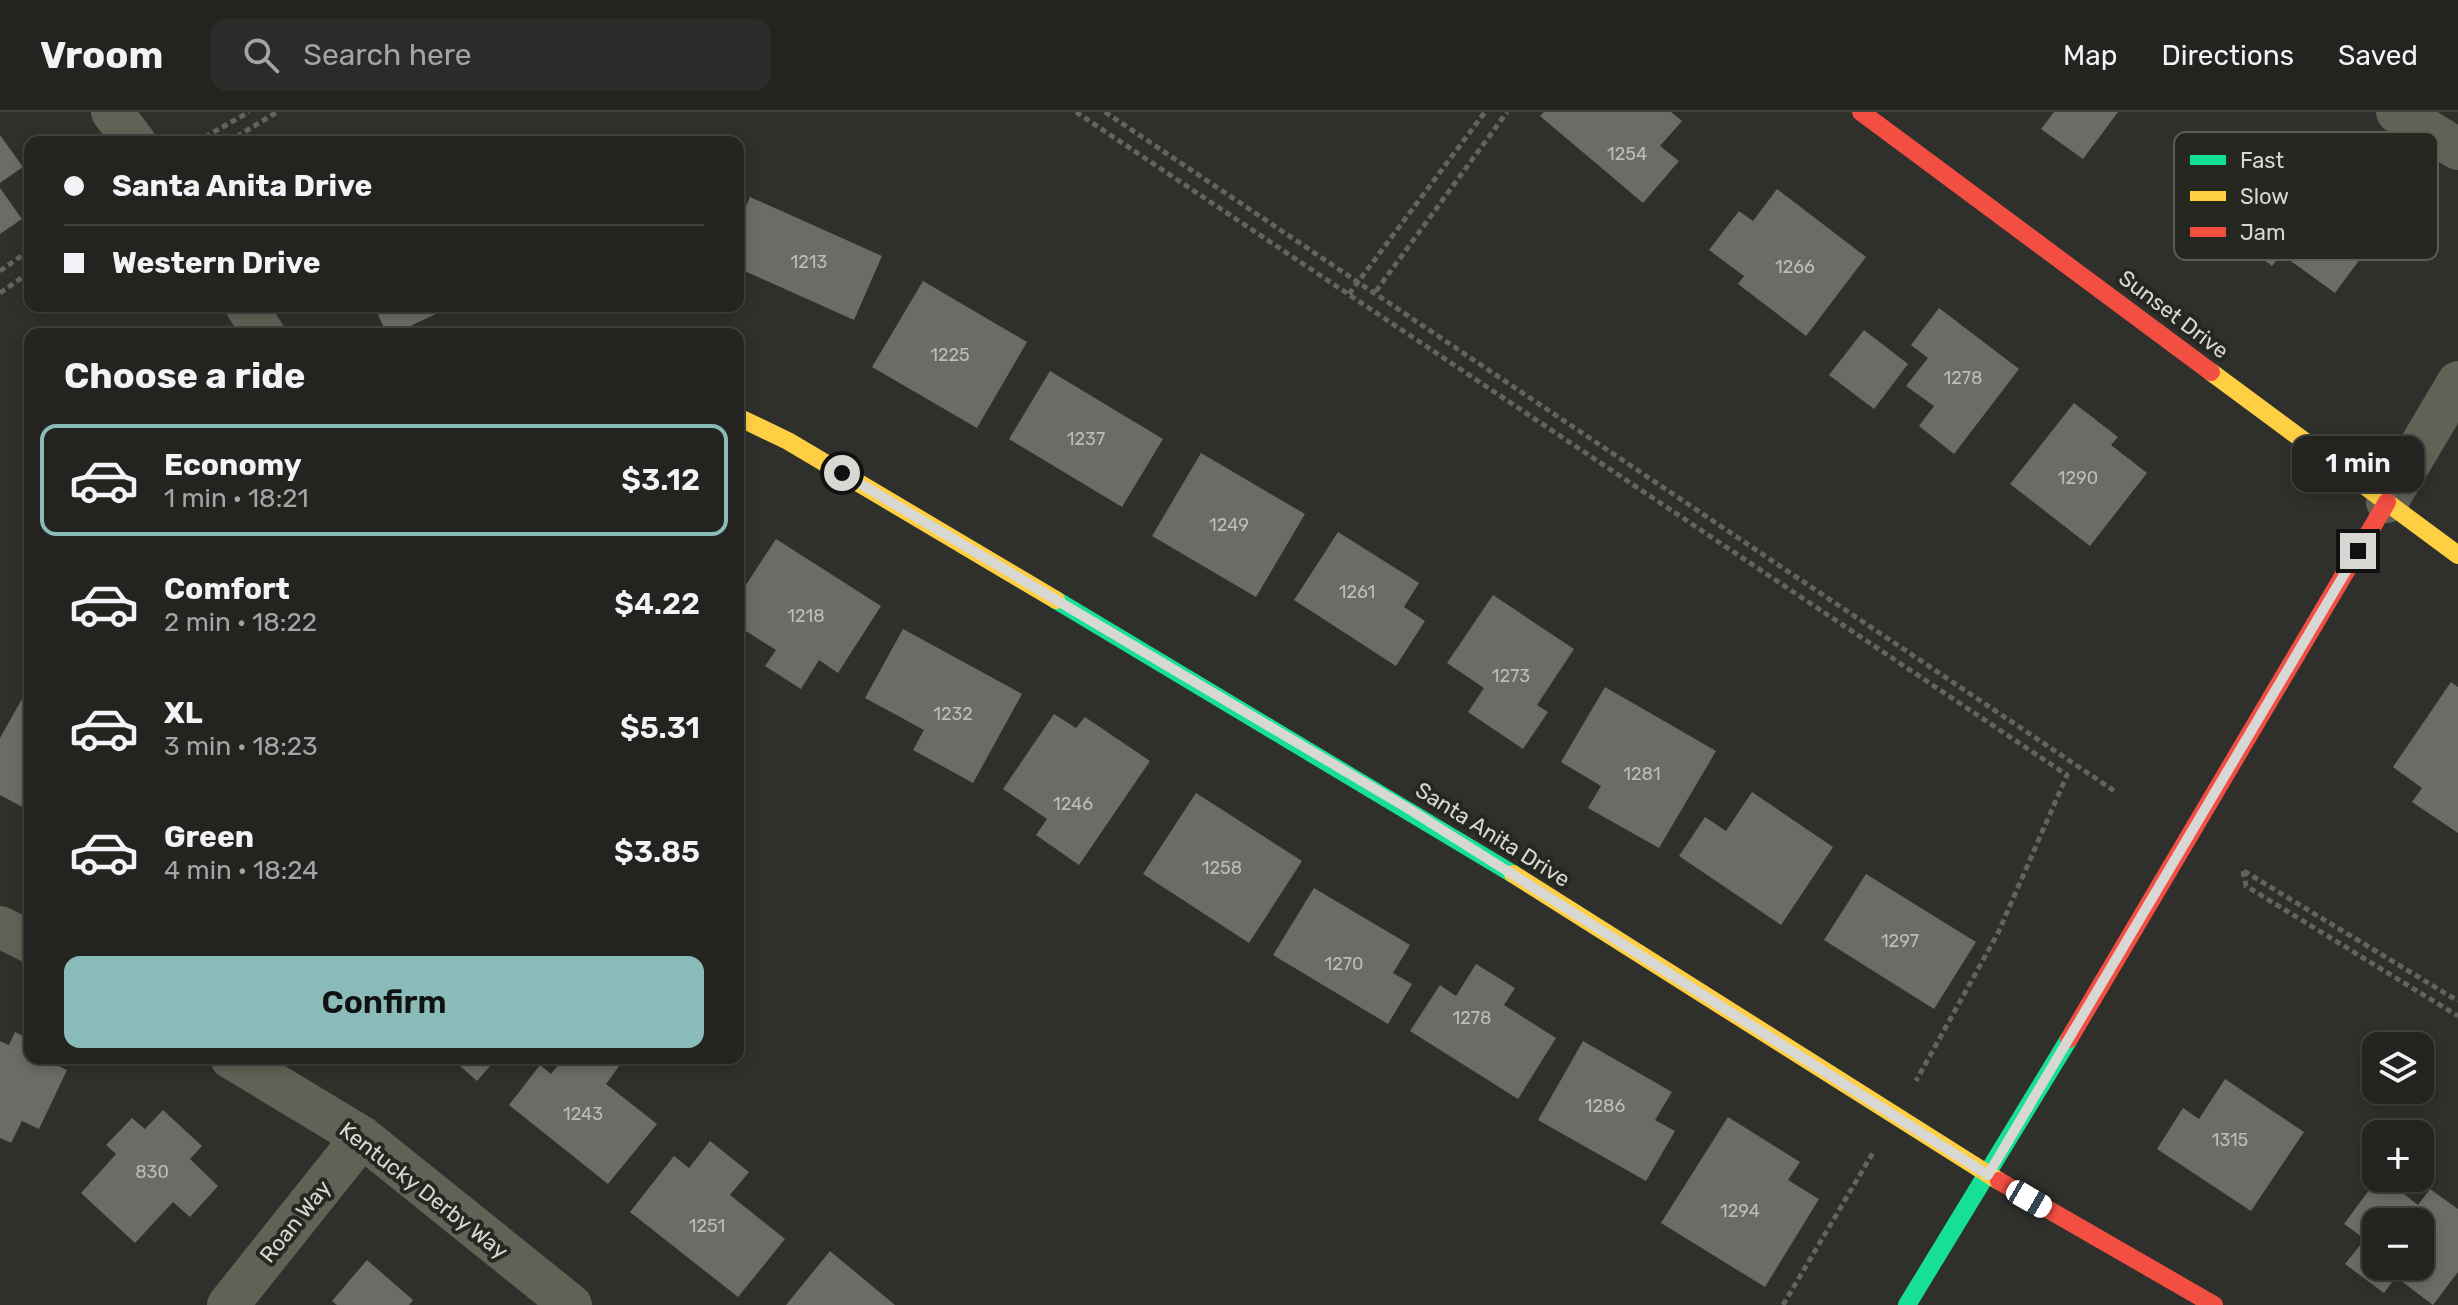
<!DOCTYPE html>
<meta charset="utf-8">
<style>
:root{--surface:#232420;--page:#2b2c29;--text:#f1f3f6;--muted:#a3a4a5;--line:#40413e;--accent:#8bbbb9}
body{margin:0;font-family:Rubik,sans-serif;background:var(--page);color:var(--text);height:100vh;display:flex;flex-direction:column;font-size:30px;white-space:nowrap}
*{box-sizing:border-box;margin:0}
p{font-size:26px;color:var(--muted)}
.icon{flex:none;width:44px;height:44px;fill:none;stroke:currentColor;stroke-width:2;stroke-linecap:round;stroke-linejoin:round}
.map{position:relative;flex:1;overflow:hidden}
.sheet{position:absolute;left:24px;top:216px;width:720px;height:736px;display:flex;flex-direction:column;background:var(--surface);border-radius:16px;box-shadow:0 4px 12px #0003,0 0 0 2px var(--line)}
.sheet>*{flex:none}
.top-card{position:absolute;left:24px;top:24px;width:720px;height:176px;border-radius:16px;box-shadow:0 4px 12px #0003,0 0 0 2px var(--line);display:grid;align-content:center;height:176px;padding:0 40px;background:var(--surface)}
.fabs{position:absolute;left:2362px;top:920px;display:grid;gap:16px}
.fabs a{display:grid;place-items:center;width:72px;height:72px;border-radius:16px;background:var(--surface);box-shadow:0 4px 12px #0003,0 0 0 2px var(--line);font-size:40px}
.end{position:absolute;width:36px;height:36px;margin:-18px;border:10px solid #d7d8d3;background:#111;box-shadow:0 0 0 4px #111}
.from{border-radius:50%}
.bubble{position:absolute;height:56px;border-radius:16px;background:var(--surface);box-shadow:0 4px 12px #0003,0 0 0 2px var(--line);font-size:26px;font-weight:600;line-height:56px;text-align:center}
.car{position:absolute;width:24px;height:48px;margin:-24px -12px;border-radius:10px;box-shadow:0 0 6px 2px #0007;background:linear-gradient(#fff 24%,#345 0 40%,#fff 0 76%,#345 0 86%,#fff 0)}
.top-card b{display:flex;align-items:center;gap:28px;height:76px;font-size:30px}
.top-card b+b{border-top:2px solid var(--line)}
.top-card i{width:20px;height:20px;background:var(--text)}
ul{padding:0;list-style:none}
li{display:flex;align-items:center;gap:24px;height:112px;margin:0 16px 12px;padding:0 24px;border:4px solid transparent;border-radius:16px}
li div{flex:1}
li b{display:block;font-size:30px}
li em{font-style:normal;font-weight:600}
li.selected{border-color:var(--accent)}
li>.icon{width:72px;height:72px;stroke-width:1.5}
h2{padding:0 40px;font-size:36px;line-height:96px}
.button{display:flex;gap:16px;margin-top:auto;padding:16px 40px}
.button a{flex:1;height:92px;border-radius:16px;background:var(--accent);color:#111;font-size:32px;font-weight:600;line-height:92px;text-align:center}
header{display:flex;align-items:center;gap:48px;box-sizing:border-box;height:112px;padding:0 40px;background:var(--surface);border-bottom:2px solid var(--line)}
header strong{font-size:38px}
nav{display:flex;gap:44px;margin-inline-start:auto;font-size:28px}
.search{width:560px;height:72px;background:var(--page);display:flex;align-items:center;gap:20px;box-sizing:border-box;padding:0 28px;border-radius:16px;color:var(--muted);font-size:30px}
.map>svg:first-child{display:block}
.building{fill:#6b6b68;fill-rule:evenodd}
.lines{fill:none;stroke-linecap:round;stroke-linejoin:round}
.path{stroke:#63645b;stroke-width:5;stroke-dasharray:6 4;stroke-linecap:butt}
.street{stroke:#606256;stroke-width:42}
.fast{stroke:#16e098;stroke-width:18}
.slow{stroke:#ffcf43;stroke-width:18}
.jam{stroke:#f24e42;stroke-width:18}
.route{stroke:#d7d8d3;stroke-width:10}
.labels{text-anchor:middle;stroke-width:8;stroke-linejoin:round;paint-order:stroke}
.number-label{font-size:18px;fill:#bcbdb8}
.street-label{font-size:22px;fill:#d7d8d3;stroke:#262720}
.key{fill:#262720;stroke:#5b5c56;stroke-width:2}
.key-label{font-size:22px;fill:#d7d8d3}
</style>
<header>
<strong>Vroom</strong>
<div class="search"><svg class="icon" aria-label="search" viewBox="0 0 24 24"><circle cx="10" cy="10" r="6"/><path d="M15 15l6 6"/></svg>Search here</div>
<nav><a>Map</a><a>Directions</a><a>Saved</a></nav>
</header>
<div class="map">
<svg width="2458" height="1193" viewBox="0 0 2458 1193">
<rect width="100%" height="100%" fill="#2f302b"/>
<path class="building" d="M 1544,0 L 1671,0 L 1682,9 L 1660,34 L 1679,49 L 1643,91 L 1540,4 Z
M 2054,0 L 2118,0 L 2083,47 L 2041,17 Z
M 0,23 L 23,55 L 0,71 Z
M 2271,47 L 2377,124 L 2335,181 L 2281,142 L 2272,154 L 2240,130 L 2264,98 L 2245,83 Z
M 0,76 L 22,107 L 0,122 Z
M 1777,77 L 1866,145 L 1806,224 L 1738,172 L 1744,164 L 1709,138 L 1739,99 L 1753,109 Z
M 750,85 L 882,144 L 854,208 L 738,156 L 738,112 Z
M 923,169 L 1027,230 L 977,316 L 872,255 Z
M 374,194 L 453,194 L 393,222 L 387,222 Z
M 1939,196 L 2019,257 L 1954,342 L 1919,314 L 1934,294 L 1906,274 L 1928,246 L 1911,233 Z
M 1864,218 L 1908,252 L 1874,297 L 1829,263 Z
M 1050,259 L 1163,327 L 1122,395 L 1009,327 Z
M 2074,291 L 2118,325 L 2111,333 L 2147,361 L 2090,434 L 2010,372 Z
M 1201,341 L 1305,402 L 1256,485 L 1152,424 Z
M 1338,420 L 1419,471 L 1404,495 L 1425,509 L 1396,554 L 1294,488 Z
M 776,427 L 881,494 L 838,561 L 819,548 L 801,577 L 765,554 L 776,538 L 738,514 L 738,485 Z
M 1493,483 L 1574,537 L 1537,593 L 1548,600 L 1523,637 L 1468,600 L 1484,576 L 1447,551 Z
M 903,517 L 1022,582 L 973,671 L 913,638 L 924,618 L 865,586 Z
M 2451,570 L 2458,575 L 2458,721 L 2412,690 L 2422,676 L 2393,655 Z
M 1605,575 L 1716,639 L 1659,736 L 1588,696 L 1601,674 L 1561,650 Z
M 27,578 L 30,579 L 30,699 L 0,683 L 0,626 Z
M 1054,602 L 1076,616 L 1085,605 L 1150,649 L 1079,753 L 1036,723 L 1047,707 L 1003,677 Z
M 1752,680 L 1833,735 L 1781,813 L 1679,744 L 1705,705 L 1726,719 Z
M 1196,681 L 1302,749 L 1249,831 L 1143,762 Z
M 1866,762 L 1976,830 L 1934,897 L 1824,828 Z
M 1314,776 L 1410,833 L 1393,861 L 1412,872 L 1388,912 L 1273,843 Z
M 1476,852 L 1515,876 L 1504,893 L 1556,926 L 1518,987 L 1410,919 L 1440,873 L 1456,884 Z
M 15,920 L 30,927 L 30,946 L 49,946 L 48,949 L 67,958 L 39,1017 L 22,1009 L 11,1031 L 0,1026 L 0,929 L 9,933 Z
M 1583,929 L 1672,980 L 1655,1008 L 1675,1019 L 1646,1069 L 1538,1008 Z
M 451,946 L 497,946 L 477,969 Z
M 564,946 L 612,946 L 620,953 L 606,972 L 657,1012 L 608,1072 L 509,993 L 540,953 L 551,962 Z
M 2225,967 L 2304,1020 L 2251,1099 L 2157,1037 L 2183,996 L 2199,1007 Z
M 163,998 L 202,1034 L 190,1047 L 218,1074 L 190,1105 L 173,1090 L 135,1131 L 81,1081 L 116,1042 L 106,1033 L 132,1006 L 145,1017 Z
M 1728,1005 L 1800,1050 L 1788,1068 L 1819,1087 L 1765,1175 L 1661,1111 Z
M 710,1029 L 749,1060 L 730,1083 L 785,1127 L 738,1185 L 630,1100 L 674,1044 L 689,1056 Z
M 2378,1066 L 2384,1066 L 2418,1093 L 2430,1077 L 2458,1097 L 2458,1160 L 2433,1193 L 2396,1165 L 2384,1181 L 2345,1152 L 2365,1127 L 2344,1112 ZM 2376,1110 L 2420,1110 L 2420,1154 L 2376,1154 Z
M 830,1139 L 895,1193 L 786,1193 Z
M 367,1148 L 413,1188 L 409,1193 L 337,1193 L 332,1189 Z"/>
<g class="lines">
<path class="path" d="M 1076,0 L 2067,663 L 1998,821 L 1916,969
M 1105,0 L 2116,680
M 196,30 L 249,0
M 228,30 L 277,0
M 0,159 L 30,138
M 1376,179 L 1507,0
M 0,181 L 30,160
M 1349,182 L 1485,0
M 2243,759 L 2246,774 L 2458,904
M 2244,759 L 2458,889
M 1783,1193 L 1874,1039"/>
<path class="street" d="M 112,0 L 135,30
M 2397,0 L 2458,37
M 246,194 L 264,222
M 2387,390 L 2458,270
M 0,815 L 30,830
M 231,946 L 362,1025 L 571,1193
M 228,1193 L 362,1025"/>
<path class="fast" d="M 1056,488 L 1513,762
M 1907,1193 L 2069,927"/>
<path class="slow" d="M 2211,260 L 2458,443
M 738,305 L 788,329 L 1056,488
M 1513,762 L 1999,1069"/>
<path class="jam" d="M 1861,0 L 2211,260
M 2069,927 L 2387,390
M 1999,1069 L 2214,1193"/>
</g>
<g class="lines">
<path class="route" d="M 842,361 L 1409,697 L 1988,1063 L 2358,439"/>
</g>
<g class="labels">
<g class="number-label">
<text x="1627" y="48">1254</text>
<text x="809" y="156">1213</text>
<text x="1795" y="161">1266</text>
<text x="950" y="249">1225</text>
<text x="1963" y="272">1278</text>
<text x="1086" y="333">1237</text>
<text x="2078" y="372">1290</text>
<text x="1229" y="419">1249</text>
<text x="1357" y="486">1261</text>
<text x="806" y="510">1218</text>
<text x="1511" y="570">1273</text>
<text x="953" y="608">1232</text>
<text x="1642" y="668">1281</text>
<text x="1073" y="698">1246</text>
<text x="1222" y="762">1258</text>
<text x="1900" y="835">1297</text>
<text x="1344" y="858">1270</text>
<text x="1472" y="912">1278</text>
<text x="1605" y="1000">1286</text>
<text x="583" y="1008">1243</text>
<text x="2230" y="1034">1315</text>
<text x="152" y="1066">830</text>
<text x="1740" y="1105">1294</text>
<text x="707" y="1120">1251</text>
</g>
<g class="street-label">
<text transform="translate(2174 202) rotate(37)" y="8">Sunset Drive</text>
<text transform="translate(1493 722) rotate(32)" y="8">Santa Anita Drive</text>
<text transform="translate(424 1078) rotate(38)" y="8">Kentucky Derby Way</text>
<text transform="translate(295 1109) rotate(-51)" y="8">Roan Way</text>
</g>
</g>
<rect x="2174" y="20" width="264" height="128" rx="12" class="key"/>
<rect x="2190" y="43" width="36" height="10" fill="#16e098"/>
<rect x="2190" y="79" width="36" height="10" fill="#ffcf43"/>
<rect x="2190" y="115" width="36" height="10" fill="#f24e42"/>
<g class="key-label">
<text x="2240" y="56">Fast</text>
<text x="2240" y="92">Slow</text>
<text x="2240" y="128">Jam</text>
</g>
</svg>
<div class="fabs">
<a><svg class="icon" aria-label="layers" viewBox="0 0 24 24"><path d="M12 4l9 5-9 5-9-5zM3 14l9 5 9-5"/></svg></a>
<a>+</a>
<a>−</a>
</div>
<i class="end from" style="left:842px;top:361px"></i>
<i class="end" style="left:2358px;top:439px"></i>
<div class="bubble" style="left:2292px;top:324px;width:132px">1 min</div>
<i class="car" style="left:2029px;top:1087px;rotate:120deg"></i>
<div class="top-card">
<b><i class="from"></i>Santa Anita Drive</b>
<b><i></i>Western Drive</b>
</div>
<section class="sheet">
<h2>Choose a ride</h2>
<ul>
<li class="selected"><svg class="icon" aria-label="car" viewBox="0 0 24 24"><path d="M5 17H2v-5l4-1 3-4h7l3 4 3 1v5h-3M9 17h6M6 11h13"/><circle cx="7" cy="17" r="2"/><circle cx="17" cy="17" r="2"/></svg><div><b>Economy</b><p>1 min · 18:21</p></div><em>$3.12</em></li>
<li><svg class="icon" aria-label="car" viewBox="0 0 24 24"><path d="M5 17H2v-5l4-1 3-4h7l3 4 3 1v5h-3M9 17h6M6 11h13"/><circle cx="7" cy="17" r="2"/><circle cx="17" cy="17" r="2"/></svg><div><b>Comfort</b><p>2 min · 18:22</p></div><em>$4.22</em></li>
<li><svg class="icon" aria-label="car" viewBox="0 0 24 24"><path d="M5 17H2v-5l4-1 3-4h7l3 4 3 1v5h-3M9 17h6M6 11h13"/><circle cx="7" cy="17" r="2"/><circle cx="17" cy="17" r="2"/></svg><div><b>XL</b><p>3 min · 18:23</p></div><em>$5.31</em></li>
<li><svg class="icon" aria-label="car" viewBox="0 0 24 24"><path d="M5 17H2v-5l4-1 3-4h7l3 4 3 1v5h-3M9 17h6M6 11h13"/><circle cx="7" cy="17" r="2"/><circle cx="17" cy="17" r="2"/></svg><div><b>Green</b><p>4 min · 18:24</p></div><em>$3.85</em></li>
</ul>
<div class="button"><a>Confirm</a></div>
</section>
</div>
